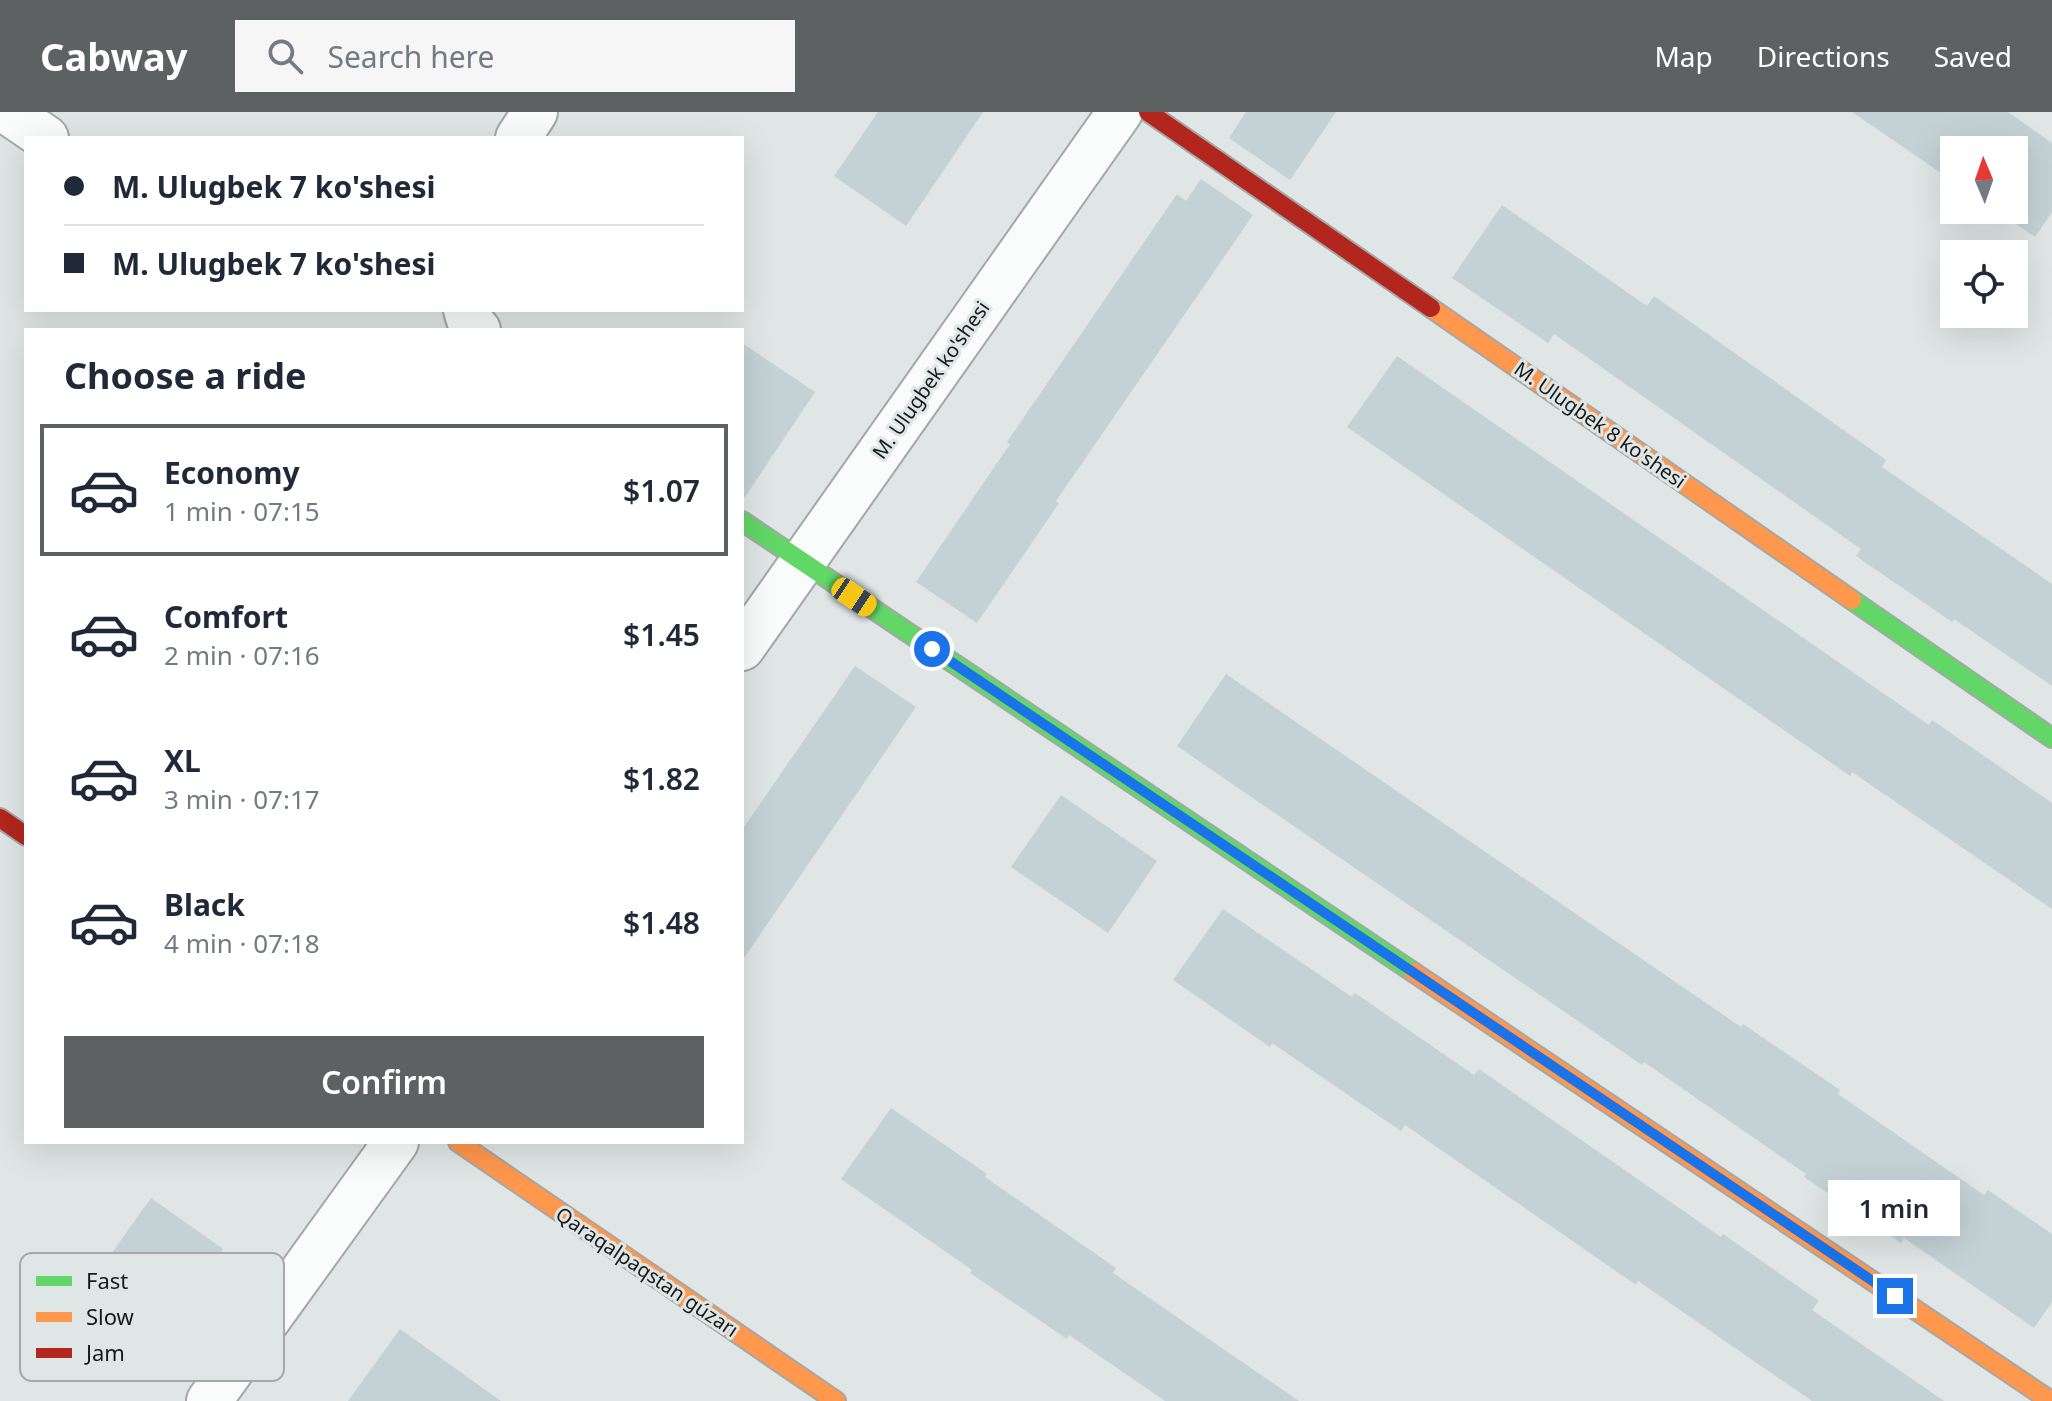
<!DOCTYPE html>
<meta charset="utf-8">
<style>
:root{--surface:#fff;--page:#f6f6f7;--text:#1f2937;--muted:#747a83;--line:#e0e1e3;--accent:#5e6161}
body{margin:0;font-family:"Noto Sans",sans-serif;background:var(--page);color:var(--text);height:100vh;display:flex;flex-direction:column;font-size:30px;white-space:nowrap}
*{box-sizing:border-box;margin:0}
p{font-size:26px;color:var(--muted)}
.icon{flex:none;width:44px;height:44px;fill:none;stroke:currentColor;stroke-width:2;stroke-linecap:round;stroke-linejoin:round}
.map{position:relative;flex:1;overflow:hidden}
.sheet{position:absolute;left:24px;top:216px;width:720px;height:816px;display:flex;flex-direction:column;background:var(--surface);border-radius:0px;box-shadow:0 8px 32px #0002}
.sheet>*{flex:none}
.top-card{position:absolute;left:24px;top:24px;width:720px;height:176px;border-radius:0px;box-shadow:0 8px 32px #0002;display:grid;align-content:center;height:176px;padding:0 40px;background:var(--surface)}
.needle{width:52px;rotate:358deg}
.buttons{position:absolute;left:1940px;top:24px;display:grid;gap:16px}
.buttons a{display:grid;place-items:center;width:88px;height:88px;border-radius:0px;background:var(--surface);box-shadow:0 8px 32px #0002;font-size:40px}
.end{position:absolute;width:36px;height:36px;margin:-18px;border:10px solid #1a73e8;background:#fff;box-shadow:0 0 0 4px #fff}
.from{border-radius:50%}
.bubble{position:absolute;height:56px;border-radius:0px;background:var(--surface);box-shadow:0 8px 32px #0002;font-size:26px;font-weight:600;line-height:56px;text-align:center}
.car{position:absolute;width:24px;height:48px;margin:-24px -12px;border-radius:10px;box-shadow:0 0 6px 2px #0007;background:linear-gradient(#f5c518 24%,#345 0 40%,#f5c518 0 76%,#345 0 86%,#f5c518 0)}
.top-card b{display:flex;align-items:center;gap:28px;height:76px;font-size:30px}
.top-card b+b{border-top:2px solid var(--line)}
.top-card i{width:20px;height:20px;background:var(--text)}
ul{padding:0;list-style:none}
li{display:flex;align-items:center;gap:24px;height:132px;margin:0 16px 12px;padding:0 24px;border:4px solid transparent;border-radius:0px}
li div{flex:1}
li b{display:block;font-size:30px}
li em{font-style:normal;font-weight:600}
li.on{border-color:var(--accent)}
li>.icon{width:72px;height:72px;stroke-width:1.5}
h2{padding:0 40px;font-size:36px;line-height:96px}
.cta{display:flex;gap:16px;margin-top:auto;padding:16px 40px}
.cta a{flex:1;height:92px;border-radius:0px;background:var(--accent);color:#fff;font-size:32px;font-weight:600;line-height:92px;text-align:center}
header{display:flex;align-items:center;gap:48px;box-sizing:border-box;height:112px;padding:0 40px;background:var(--accent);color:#fff}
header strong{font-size:38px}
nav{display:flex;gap:44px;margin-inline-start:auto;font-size:28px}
.search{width:560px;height:72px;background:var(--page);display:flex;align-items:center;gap:20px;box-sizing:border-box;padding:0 28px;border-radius:0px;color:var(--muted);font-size:30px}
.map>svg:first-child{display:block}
.building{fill:#c4d2d5}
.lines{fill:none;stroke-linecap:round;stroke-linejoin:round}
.street-casing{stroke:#a4a7a8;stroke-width:48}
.fast-casing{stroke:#a4a7a8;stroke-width:22}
.slow-casing{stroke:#a4a7a8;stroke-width:22}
.jam-casing{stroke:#a4a7a8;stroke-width:22}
.street{stroke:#fafbfb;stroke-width:44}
.fast{stroke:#63d668;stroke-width:18}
.slow{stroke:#ff974d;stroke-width:18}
.jam{stroke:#b3261e;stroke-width:18}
.route{stroke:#1a73e8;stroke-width:10}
.labels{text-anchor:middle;stroke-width:6;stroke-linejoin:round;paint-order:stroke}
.street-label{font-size:20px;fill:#181a1a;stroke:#dfe6e6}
.key{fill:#dfe6e6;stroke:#a3a9a9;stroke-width:2}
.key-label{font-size:22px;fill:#181a1a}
</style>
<header>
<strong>Cabway</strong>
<div class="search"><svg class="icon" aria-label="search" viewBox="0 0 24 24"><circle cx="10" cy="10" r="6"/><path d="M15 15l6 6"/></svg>Search here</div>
<nav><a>Map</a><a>Directions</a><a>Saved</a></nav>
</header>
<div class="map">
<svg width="2052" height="1289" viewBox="0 0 2052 1289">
<rect width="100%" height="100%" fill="#e0e5e5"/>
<path class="building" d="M 878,0 L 983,0 L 906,114 L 834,64 Z
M 1246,0 L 1336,0 L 1290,68 L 1229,26 Z
M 1852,0 L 2008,0 L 2052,31 L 2052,100 L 2035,125 L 1995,98 L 2014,98 L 2014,38 L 1954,38 L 1954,70 Z
M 1201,67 L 1253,103 L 1056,389 L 1059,391 L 977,511 L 916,470 L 1010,332 L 1007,330 L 1177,82 L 1186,89 Z
M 1502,93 L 1647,194 L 1654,184 L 1886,348 L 1882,355 L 2052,472 L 2052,574 L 1954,507 L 1952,510 L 1856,444 L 1861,437 L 1554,222 L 1548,231 L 1452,166 Z
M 742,231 L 815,280 L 745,385 L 742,384 Z
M 1397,244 L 1929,613 L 1932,608 L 2052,691 L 2052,797 L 1852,660 L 1850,664 L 1347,315 Z
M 855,554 L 916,595 L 742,849 L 742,718 Z
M 1226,562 L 1741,915 L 1743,912 L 1840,978 L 1838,982 L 1984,1083 L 1988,1078 L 2052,1122 L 2052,1190 L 2034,1216 L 1904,1126 L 1901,1131 L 1804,1065 L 1806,1062 L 1644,950 L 1642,953 L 1177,634 Z
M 1061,683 L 1157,749 L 1108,821 L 1011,755 Z
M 1223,797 L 1352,885 L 1355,881 L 1474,963 L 1479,957 L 1721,1125 L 1723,1122 L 1819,1189 L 1812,1198 L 1944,1289 L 1812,1289 L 1638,1169 L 1636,1173 L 1405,1013 L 1401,1019 L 1272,931 L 1270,935 L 1173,868 Z
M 891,996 L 987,1062 L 985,1065 L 1116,1156 L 1113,1161 L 1299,1289 L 1165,1289 L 1069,1223 L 1067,1227 L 970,1161 L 972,1158 L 841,1067 Z
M 151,1086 L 223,1137 L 175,1204 L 104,1152 Z
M 400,1217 L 501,1289 L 348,1289 Z"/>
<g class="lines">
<g class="street-casing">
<path id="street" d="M 8,0 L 46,26
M 518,26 L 535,0
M 466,198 L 469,208 L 478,218
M 742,536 L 1120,0
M 209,1289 L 396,1030"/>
</g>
<g class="fast-casing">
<path id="fast" d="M 742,409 L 1413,860
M 1852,488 L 2052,626"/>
</g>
<g class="slow-casing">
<path id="slow" d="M 1431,196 L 1852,488
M 1413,860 L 2051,1289
M 458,1030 L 836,1289"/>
</g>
<g class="jam-casing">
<path id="jam" d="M 1148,0 L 1431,196
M 0,706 L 26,724"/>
</g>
<use href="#street" class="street"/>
<use href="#fast" class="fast"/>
<use href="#slow" class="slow"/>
<use href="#jam" class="jam"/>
</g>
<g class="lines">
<path class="route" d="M 932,537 L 1895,1184"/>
</g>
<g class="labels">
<g class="street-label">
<text transform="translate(931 268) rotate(-55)" y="7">M. Ulugbek ko'shesi</text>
<text transform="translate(1600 313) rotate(35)" y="7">M. Ulugbek 8 ko'shesi</text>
<text transform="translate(647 1160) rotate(34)" y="7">Qaraqalpaqstan gúzarı</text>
</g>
</g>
<rect x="20" y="1141" width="264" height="128" rx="12" class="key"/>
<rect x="36" y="1164" width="36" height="10" fill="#63d668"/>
<rect x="36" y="1200" width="36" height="10" fill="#ff974d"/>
<rect x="36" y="1236" width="36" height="10" fill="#b3261e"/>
<g class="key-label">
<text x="86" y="1177">Fast</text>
<text x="86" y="1213">Slow</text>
<text x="86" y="1249">Jam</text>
</g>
</svg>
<div class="buttons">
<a><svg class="needle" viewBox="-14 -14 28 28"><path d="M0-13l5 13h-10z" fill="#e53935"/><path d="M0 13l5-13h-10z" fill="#747a83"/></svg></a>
<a><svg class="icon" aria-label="locate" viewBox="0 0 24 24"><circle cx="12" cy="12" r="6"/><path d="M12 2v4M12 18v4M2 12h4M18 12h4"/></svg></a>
</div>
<i class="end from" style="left:932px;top:537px"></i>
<i class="end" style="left:1895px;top:1184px"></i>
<div class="bubble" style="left:1828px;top:1068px;width:132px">1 min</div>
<i class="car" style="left:854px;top:485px;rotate:124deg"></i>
<div class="top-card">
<b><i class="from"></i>M. Ulugbek 7 ko'shesi</b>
<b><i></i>M. Ulugbek 7 ko'shesi</b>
</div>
<section class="sheet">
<h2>Choose a ride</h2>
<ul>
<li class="on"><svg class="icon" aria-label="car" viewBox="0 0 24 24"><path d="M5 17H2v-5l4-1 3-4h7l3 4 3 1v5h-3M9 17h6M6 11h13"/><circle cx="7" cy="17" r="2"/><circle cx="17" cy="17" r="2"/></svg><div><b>Economy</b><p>1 min · 07:15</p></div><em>$1.07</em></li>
<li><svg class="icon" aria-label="car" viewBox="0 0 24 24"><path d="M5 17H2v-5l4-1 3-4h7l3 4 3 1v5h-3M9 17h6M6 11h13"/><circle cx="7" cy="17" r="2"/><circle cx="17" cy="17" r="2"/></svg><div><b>Comfort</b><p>2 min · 07:16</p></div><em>$1.45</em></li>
<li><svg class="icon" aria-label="car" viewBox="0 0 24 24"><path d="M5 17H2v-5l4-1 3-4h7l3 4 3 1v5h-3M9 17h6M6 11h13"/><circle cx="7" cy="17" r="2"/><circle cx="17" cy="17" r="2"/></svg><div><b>XL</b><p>3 min · 07:17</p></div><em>$1.82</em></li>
<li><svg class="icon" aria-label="car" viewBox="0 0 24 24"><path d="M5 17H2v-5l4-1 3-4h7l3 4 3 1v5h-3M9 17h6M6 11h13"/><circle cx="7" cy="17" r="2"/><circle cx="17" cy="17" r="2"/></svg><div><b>Black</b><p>4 min · 07:18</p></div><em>$1.48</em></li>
</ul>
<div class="cta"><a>Confirm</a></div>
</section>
</div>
